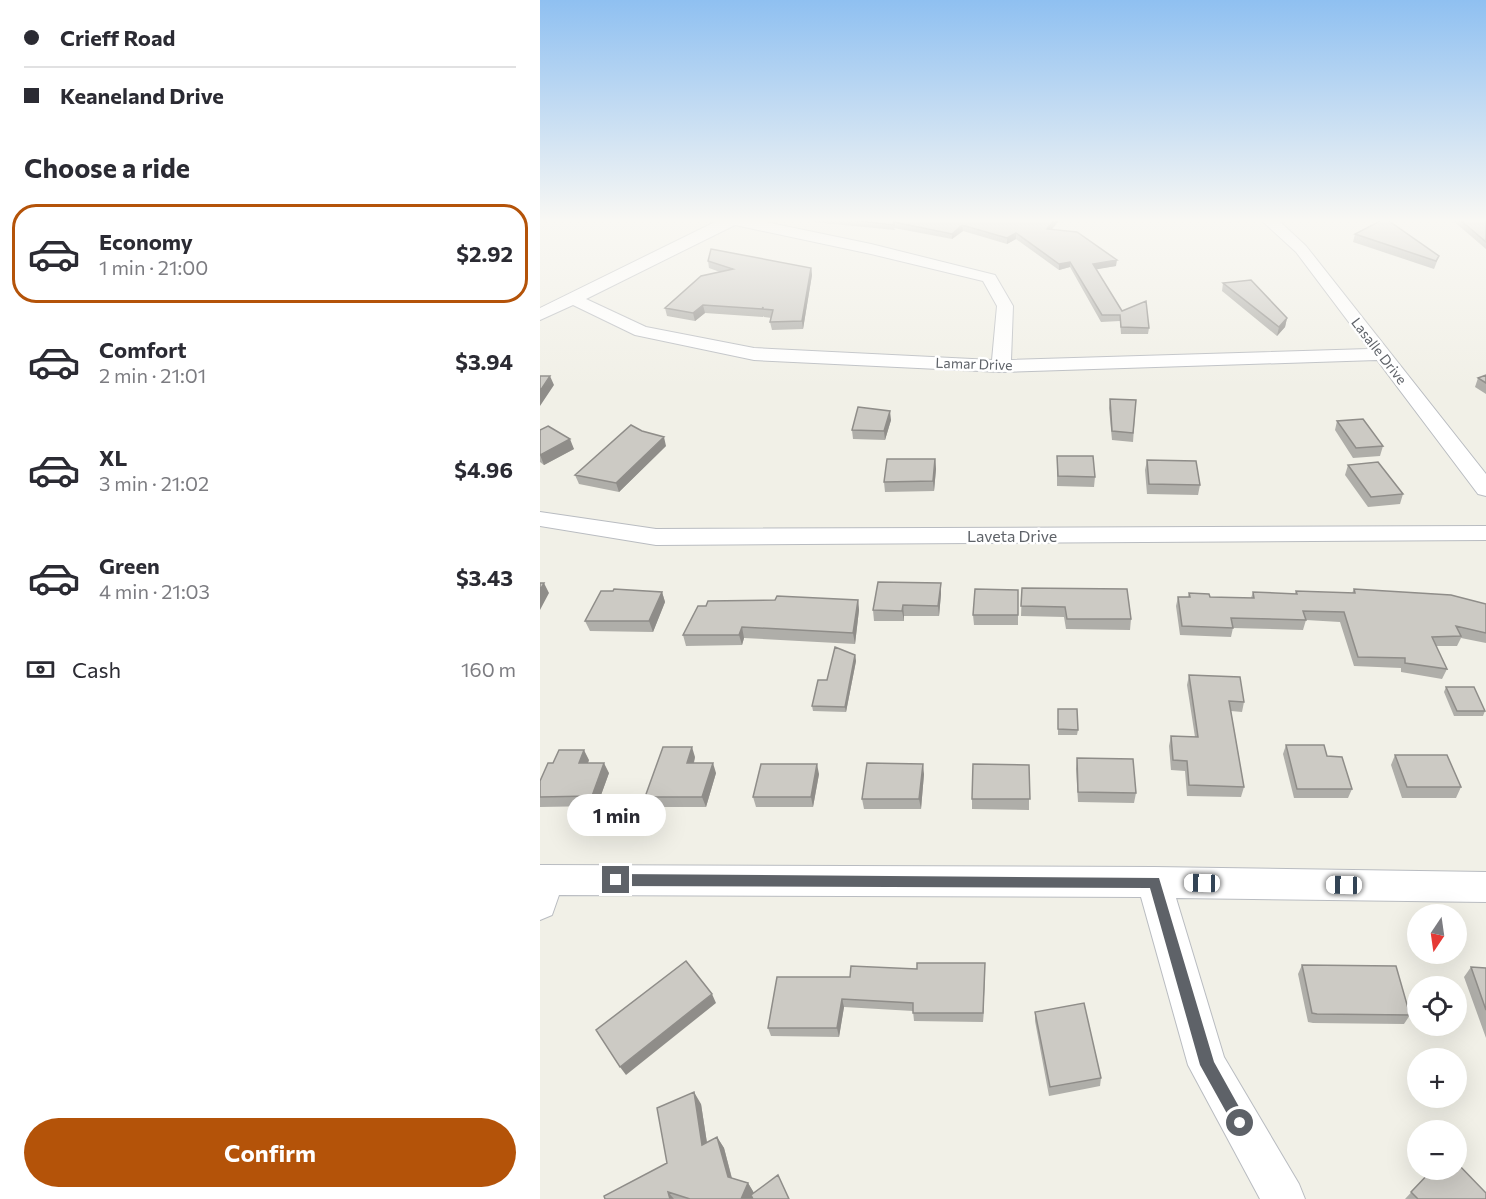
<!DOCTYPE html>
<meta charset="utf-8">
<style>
:root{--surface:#fff;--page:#f2f2f3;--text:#2b2b33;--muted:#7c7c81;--line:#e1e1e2;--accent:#b45309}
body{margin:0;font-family:Commissioner,sans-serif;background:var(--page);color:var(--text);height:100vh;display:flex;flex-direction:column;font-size:22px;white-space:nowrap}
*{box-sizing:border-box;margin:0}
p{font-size:20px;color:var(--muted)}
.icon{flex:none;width:33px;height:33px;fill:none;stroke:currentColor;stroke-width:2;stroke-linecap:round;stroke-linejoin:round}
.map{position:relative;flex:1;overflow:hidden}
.side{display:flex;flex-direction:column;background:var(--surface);width:540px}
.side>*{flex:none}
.top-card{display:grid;align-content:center;height:132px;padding:0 24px;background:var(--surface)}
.needle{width:39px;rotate:193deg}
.buttons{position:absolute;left:867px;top:904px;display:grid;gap:12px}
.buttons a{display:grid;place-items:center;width:60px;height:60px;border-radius:50%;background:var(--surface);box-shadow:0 6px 24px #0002;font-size:30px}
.end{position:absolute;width:27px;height:27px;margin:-14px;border:8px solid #5e6268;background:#fff;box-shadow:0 0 0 3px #fff}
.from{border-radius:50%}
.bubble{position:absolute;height:42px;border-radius:21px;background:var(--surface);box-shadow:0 6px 24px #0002;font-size:20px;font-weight:700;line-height:42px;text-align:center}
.car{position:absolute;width:18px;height:36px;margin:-18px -9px;border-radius:8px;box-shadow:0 0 4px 2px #0007;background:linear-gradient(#fff 24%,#345 0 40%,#fff 0 76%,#345 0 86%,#fff 0)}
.top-card b{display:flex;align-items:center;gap:21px;height:57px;font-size:22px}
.top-card b+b{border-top:2px solid var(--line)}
.top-card i{width:15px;height:15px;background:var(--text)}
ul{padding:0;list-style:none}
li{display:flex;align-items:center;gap:18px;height:99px;margin:0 12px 9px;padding:0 12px;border:3px solid transparent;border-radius:24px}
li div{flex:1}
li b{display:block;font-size:22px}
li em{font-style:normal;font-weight:700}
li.current{border-color:var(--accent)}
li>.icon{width:54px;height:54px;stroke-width:1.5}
h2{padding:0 24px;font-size:27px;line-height:72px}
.pay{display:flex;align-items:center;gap:15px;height:66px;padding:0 24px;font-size:22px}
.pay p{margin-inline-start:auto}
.action{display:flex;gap:12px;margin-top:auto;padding:12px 24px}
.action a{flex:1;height:69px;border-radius:36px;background:var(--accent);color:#fff;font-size:24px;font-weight:700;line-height:69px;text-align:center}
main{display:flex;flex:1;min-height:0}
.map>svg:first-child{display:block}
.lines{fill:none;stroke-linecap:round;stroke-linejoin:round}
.street-casing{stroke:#b9bcc1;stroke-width:2}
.street{fill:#fff;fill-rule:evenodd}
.wall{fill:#afaea9}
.shaded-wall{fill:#8f8d89}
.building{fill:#cccac4;stroke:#8f8d89;stroke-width:1.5}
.route{fill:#5e6268}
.labels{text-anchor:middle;stroke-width:5;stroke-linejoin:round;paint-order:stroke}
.far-street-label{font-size:14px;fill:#5e6268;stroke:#fff}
.street-label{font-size:16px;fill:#5e6268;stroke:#fff}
</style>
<main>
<section class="side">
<div class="top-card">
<b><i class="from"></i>Crieff Road</b>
<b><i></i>Keaneland Drive</b>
</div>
<h2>Choose a ride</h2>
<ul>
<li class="current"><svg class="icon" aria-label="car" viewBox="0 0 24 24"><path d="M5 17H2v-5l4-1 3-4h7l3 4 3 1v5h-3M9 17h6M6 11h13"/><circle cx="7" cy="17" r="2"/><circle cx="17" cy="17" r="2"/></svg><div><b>Economy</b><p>1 min · 21:00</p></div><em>$2.92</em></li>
<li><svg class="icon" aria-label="car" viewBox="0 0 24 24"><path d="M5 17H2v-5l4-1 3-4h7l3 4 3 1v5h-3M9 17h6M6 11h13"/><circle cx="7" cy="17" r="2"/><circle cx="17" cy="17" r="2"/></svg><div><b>Comfort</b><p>2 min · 21:01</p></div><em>$3.94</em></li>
<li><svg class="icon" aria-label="car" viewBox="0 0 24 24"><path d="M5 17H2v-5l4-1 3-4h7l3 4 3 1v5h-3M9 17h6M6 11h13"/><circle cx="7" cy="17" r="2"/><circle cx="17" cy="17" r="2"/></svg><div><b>XL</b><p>3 min · 21:02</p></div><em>$4.96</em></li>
<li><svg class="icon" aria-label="car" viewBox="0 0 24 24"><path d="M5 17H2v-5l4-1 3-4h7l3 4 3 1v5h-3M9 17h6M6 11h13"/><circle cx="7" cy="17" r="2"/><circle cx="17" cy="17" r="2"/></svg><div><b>Green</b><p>4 min · 21:03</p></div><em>$3.43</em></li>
</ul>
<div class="pay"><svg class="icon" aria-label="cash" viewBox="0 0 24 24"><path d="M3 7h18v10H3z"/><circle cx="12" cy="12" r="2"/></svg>Cash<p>160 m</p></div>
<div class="action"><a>Confirm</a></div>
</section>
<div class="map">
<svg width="946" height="1199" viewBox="0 0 946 1199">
<rect width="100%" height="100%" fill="#f1f0e7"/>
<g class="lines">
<g class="street-casing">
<path id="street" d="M 211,219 L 331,244 L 455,275 L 473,306 L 471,360 L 829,349 L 756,252 L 720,219 L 737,219 L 766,246 L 946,474 L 946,496 L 938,494 L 837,360 L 461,372 L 214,360 L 95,335 L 33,305 L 0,320 L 0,308 L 181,219 ZM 195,225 L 331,254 L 443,281 L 457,306 L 452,360 L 214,348 L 106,327 L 46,299 Z
M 0,512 L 116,529 L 946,526 L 946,540 L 116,545 L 0,526 Z
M 0,865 L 614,867 L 946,872 L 946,902 L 636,898 L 684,1057 L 759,1184 L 765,1199 L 720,1199 L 648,1065 L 601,897 L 19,895 L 12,915 L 0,920 Z"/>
</g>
<use href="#street" class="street"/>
</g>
<path class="wall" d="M 274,219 L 518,219 L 518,222 L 511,230 L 576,266 L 556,269 L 582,311 L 609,328 L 608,334 L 581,334 L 580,321 L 561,322 L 530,267 L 519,270 L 476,239 L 467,244 L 423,231 L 412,239 L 354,228 L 355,230 L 274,222 Z
M 911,219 L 946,219 L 946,249 Z
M 815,234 L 899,256 L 896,264 L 894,269 L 813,242 Z
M 168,261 L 271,268 L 272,275 L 263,329 L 232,330 L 230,322 L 232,318 L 224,317 L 224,316 L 223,317 L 165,313 L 155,321 L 127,316 L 125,308 L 180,272 L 169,268 Z
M 683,283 L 747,318 L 745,327 L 737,336 L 682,291 Z
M 946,375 L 946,394 L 935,387 L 938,378 Z
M 570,399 L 596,400 L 593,442 L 572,440 L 569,408 Z
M 351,420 L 345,440 L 313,439 L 312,430 Z
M 797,421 L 843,446 L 840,456 L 813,458 L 795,430 Z
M 0,430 L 34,449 L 4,465 L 0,462 Z
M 126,446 L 79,492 L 39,484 L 35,475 Z
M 517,456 L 555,477 L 554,487 L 517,486 Z
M 395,459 L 396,469 L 394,491 L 345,492 L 344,482 Z
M 607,460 L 660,485 L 658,495 L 607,494 L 605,470 Z
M 808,465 L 863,494 L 860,504 L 828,507 L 805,475 Z
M 401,583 L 401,594 L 399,616 L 364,616 L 364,621 L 334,621 L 333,610 Z
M 482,588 L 591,619 L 590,630 L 526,629 L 524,617 L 481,616 Z
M 814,589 L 946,604 L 946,643 L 921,638 L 917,646 L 896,646 L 907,669 L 902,679 L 861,672 L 861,668 L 814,666 L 800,622 L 766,620 L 763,630 L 693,628 L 691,637 L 640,635 L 636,606 L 638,597 L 648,597 L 649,593 L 670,597 L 711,598 L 713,592 L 755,594 L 756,591 L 812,593 Z
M 478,590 L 478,625 L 434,625 L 433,615 Z
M 122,592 L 125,602 L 113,632 L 50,631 L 45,621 Z
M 318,600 L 319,610 L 315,644 L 204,638 L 202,645 L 146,646 L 143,635 Z
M 315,655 L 316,661 L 306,712 L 273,711 L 272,706 L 287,680 Z
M 649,675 L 704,702 L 702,712 L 691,711 L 704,787 L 701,797 L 647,796 L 645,771 L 631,770 L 629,746 L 631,736 L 655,737 L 647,685 Z
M 906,687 L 945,711 L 943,716 L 914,716 L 904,692 Z
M 518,709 L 538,730 L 537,735 L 518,735 Z
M 746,745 L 812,789 L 808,798 L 754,798 L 743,754 Z
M 855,755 L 921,787 L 916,798 L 862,798 L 851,765 Z
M 155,757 L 154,763 L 176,773 L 166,807 L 110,807 L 105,797 Z
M 537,758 L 596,793 L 594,803 L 538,802 L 536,769 Z
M 49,760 L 48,763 L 69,773 L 57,806 L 0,807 L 0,781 Z
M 489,765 L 489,810 L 432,809 L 432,799 Z
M 279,774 L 273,807 L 216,807 L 213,797 Z
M 384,774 L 381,809 L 324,809 L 322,799 Z
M 445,963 L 443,1022 L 374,1021 L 373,1011 L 304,1007 L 299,1037 L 231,1036 L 228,1028 L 310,977 L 377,969 Z
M 762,965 L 870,1015 L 864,1024 L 773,1023 L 768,1022 L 758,974 Z
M 931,967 L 946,968 L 946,1038 L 924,977 Z
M 495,1012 L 561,1078 L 560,1086 L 509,1096 L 495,1021 Z
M 161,1104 L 167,1143 L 177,1137 L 184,1148 L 192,1178 L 208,1183 L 214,1193 L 212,1199 L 65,1199 L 127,1163 Z
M 892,1170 L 946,1199 L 865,1199 Z"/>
<path class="shaded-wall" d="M 515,219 L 518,219 L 518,222 L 507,235 L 507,229 Z
M 422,225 L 423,231 L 412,239 L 412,234 Z
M 476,233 L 476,239 L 467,244 L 467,238 Z
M 577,260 L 576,266 L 553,270 L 553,264 Z
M 530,262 L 530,267 L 519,270 L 519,264 Z
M 271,268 L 272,275 L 263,329 L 262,321 Z
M 163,305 L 165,313 L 155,321 L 153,313 Z
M 747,318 L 745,327 L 737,336 L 739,327 Z
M 10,376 L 14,385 L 0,406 L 0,391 Z
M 350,411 L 351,420 L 345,440 L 344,431 Z
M 124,437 L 126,446 L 79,492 L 76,483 Z
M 30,439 L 34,449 L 4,465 L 0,455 Z
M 395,459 L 396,469 L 394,491 L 393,481 Z
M 4,583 L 9,593 L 0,610 L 0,590 Z
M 401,583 L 401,594 L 399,616 L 398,606 Z
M 122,592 L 125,602 L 113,632 L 109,621 Z
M 318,600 L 319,610 L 315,644 L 313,633 Z
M 363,605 L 364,616 L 364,621 L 362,611 Z
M 202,627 L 204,638 L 202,645 L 199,635 Z
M 315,655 L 316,661 L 306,712 L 305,707 Z
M 152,747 L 155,757 L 151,773 L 147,763 Z
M 44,750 L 49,760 L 44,773 L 39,763 Z
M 64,763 L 69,773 L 57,806 L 52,796 Z
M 173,763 L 176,773 L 166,807 L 162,797 Z
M 277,764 L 279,774 L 273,807 L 271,797 Z
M 383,764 L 384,774 L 381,809 L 379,799 Z
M 445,963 L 445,972 L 443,1022 L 443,1013 Z
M 172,994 L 176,1003 L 86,1075 L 80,1067 Z
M 302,999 L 304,1007 L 299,1037 L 297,1028 Z
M 154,1092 L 161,1104 L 169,1156 L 162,1145 Z
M 177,1137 L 184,1148 L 194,1187 L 188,1177 Z
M 208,1183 L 214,1193 L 212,1199 L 201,1199 Z
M 128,1192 L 134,1199 L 130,1199 Z"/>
<path class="building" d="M 303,219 L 515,219 L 507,229 L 537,232 L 577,260 L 553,264 L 582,311 L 606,301 L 609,328 L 581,327 L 580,315 L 562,315 L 530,262 L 519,264 L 476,233 L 467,238 L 422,225 L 412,234 L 354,222 L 354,225 Z
M 844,219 L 846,219 L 899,256 L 896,261 L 815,234 Z
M 919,219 L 946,219 L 946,242 Z
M 171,249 L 271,268 L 262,321 L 230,322 L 233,310 L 223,309 L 223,307 L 222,309 L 163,305 L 153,313 L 125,308 L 161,276 L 193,269 L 168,261 Z
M 711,280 L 747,318 L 739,327 L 683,283 Z
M 946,375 L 946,383 L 938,378 Z
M 0,376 L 10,376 L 0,391 Z
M 570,399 L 596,400 L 593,433 L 572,431 Z
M 318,407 L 350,411 L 344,431 L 312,430 Z
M 823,419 L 843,446 L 816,448 L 797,421 Z
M 91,425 L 102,431 L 124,437 L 76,483 L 35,475 Z
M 8,426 L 30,439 L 0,455 L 0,430 Z
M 517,456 L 553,456 L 555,477 L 518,476 Z
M 347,459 L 395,459 L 393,481 L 344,482 Z
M 607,460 L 656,461 L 660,485 L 609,484 Z
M 838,462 L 863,494 L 831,497 L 808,465 Z
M 338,582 L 401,583 L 398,606 L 363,605 L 362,611 L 333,610 Z
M 0,583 L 4,583 L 0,590 Z
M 482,588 L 587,589 L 591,619 L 527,619 L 525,607 L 481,606 Z
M 74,589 L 122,592 L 109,621 L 45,621 L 61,591 L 73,591 Z
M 435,589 L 478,590 L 478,615 L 433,615 Z
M 814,589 L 911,595 L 946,604 L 946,633 L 916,626 L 921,636 L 892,637 L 907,669 L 865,663 L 865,658 L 818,657 L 804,612 L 763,611 L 766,620 L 691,618 L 693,628 L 642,626 L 638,597 L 650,597 L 649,593 L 669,594 L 670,597 L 714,598 L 713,592 L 757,594 L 756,591 L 815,593 Z
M 237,596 L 318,600 L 313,633 L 202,627 L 199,635 L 143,635 L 158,606 L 166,606 L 168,601 L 235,600 Z
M 295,647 L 315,655 L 305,707 L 272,706 L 278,680 L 287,680 Z
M 649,675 L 700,677 L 704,702 L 689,701 L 704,787 L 649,785 L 647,761 L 633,760 L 631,736 L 658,737 Z
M 906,687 L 934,687 L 945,711 L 917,711 Z
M 518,709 L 537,709 L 538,730 L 518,729 Z
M 746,745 L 784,745 L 787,756 L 802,757 L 812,789 L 757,789 Z
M 123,747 L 152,747 L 147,763 L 173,763 L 162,797 L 105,797 Z
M 19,750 L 44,750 L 39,763 L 64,763 L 52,796 L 0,797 L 0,781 L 8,763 L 13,763 Z
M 855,755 L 907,755 L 921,787 L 867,787 Z
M 537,758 L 593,759 L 596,793 L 538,792 Z
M 327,763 L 383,764 L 379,799 L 322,799 Z
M 221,764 L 277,764 L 271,797 L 213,797 Z
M 433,764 L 489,765 L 490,799 L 432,799 Z
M 146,961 L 172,994 L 80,1067 L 56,1030 Z
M 377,963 L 445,963 L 443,1013 L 373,1013 L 373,1003 L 302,999 L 297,1028 L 228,1028 L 237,977 L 310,977 L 311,966 L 377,969 Z
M 762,965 L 856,966 L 870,1015 L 777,1014 L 772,1013 Z
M 931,967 L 946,968 L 946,1010 Z
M 544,1003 L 561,1078 L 510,1087 L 495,1012 Z
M 154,1092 L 162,1145 L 177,1137 L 188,1177 L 208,1183 L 201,1199 L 150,1199 L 128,1192 L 130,1199 L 65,1199 L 64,1196 L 127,1163 L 117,1108 Z
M 916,1162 L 946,1193 L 946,1199 L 878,1199 L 871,1192 L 892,1170 L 916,1170 Z
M 238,1175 L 249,1199 L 213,1199 L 211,1195 Z"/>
<linearGradient id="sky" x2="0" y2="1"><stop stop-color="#8fc0f1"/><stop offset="0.57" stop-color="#f9f8f4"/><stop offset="1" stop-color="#f9f8f4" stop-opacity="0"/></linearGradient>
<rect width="946" height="387" fill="url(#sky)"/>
<path class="route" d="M 76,874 L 619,878 L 674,1062 L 708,1123 L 706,1128 L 700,1130 L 695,1128 L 660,1065 L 610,888 L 76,886 L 70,880 Z"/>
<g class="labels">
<g class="far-street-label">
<text transform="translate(839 351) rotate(52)" y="5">Lasalle Drive</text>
<text transform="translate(434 364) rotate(2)" y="5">Lamar Drive</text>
</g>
<g class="street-label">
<text x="472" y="542">Laveta Drive</text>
</g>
</g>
</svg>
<div class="buttons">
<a><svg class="needle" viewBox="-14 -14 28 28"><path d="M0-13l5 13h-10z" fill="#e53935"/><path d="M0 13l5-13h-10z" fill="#7c7c81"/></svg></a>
<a><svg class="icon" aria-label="locate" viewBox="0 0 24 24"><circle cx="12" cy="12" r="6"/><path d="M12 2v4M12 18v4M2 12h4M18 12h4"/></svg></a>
<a>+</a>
<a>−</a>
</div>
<i class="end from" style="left:700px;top:1123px"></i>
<i class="end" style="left:76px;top:880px"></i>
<div class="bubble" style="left:27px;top:794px;width:99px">1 min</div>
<i class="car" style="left:662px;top:883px;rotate:271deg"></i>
<i class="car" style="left:804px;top:885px;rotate:271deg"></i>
</div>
</main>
